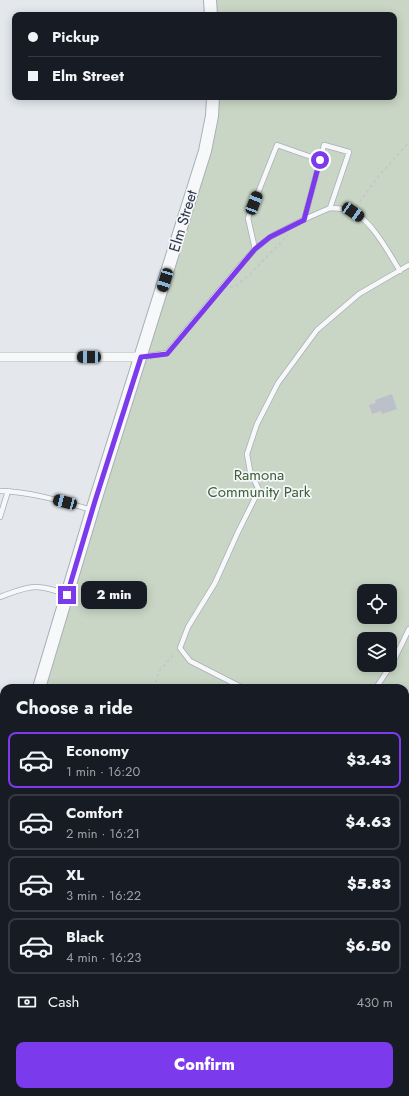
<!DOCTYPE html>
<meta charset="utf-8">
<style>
:root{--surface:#171b24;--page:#242831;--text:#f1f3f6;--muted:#9ea1a6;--line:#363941;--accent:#7c3aed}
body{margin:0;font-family:Jost,sans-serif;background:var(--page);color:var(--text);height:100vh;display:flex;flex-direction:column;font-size:15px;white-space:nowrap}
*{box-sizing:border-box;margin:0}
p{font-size:13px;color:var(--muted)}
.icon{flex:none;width:22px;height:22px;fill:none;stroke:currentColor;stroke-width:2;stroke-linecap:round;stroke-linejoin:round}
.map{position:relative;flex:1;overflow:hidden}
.drawer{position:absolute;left:0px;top:684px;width:409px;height:412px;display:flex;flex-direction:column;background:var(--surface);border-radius:12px 12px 0 0;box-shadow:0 2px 10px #0003}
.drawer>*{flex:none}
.hud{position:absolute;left:12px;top:12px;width:385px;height:88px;border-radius:8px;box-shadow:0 2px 10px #0003;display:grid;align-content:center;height:88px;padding:0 16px;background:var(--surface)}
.tools{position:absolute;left:357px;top:584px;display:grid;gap:8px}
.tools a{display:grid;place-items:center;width:40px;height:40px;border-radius:8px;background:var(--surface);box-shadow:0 2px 10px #0003;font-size:20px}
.end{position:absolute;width:18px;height:18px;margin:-9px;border:5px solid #7c3aed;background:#fff;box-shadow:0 0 0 2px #fff}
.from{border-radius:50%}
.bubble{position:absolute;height:28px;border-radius:8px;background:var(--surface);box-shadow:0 2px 10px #0003;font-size:13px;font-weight:800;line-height:28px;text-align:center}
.car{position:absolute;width:12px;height:24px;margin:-12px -6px;border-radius:5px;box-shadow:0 0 3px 1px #0007;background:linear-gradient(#222 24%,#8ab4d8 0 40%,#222 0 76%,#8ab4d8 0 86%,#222 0)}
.hud b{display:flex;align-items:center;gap:14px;height:38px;font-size:15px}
.hud b+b{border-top:1px solid var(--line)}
.hud i{width:10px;height:10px;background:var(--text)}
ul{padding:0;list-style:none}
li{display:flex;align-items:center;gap:12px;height:56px;margin:0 8px 6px;padding:0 8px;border:2px solid var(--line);border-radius:8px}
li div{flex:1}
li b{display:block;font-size:15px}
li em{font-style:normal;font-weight:800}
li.active{border-color:var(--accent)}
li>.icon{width:36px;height:36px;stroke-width:1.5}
h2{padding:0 16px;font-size:18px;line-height:48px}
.pay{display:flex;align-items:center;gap:10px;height:44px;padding:0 16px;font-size:15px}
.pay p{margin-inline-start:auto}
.button{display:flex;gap:8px;margin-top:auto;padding:8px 16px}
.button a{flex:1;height:46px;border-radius:8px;background:var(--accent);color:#fff;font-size:16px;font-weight:800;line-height:46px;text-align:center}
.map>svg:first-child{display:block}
.green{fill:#c9d6c5;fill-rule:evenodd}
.building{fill:#bbc0ca}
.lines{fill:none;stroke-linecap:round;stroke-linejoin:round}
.service-casing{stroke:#a9aeb7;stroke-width:6}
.minor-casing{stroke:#a9aeb7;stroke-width:10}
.tertiary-casing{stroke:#a9aeb7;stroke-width:14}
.path{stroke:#c2c5cb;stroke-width:1.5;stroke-dasharray:3 3;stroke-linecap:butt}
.service{stroke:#f7f8fa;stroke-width:4.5}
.minor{stroke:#f7f8fa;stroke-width:9}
.tertiary{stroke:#f7f8fa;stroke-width:12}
.route{stroke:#7c3aed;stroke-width:5}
.labels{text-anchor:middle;stroke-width:3.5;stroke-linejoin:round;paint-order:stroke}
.street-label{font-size:15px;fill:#2b3445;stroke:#f4f6f9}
.park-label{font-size:15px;fill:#3f6138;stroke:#f4f6f9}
</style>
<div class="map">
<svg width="409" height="1096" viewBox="0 0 409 1096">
<rect width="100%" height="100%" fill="#e4e7ec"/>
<path class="green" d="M 210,0 L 409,0 L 409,921 L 405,922 L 405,688 L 39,688 L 206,149 L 213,97 L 394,97 L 394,15 L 211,15 ZM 364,591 L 390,591 L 390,617 L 364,617 ZM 364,639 L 390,639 L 390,665 L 364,665 Z
M 4,800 L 4,1092 L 161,1092 L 155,1096 L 0,1096 L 0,811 Z"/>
<path class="building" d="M 392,394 L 397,409 L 382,414 L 381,411 L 372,414 L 369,405 L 376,403 L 375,400 Z"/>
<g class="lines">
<g class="service-casing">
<path id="service" d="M 330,208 C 336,208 343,209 349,210 C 369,216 389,253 400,271
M 255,249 L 248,218 L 277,145 L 320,160
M 142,357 L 167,353 L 239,267 L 255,249 L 270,237 L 307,218 L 330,208 L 349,152 L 324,145 L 304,220
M 0,491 C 32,492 61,501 92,510
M 0,517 L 8,491
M 0,597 C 11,593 24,587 36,587 C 47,587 57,591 67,595
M 243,688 L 190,661 L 180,648 L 188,627 L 215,583 L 238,532 L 259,490 L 250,471 L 247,454 L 257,424 L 278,383 L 317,330 L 359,294 L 409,265
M 376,688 L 393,662 L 409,629
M 405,808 L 409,808
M 405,857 L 409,850
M 405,905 L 409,916"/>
</g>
<g class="minor-casing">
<path id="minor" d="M 0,357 L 141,357
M 405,921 L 409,921
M 405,940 L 409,937
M 405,1077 L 409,1083
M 155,1096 L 161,1092"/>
</g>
<g class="tertiary-casing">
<path id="tertiary" d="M 210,0 L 211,15
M 39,688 L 95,501 L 205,151 L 212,116 L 213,97
M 0,808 L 4,798"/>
</g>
<path class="path" d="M 356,207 L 378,177 L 409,142
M 230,287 L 235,287 L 250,274 L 288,235
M 153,688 L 160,670 L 175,653
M 0,943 L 4,938"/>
<use href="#service" class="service"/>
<use href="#minor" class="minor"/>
<use href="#tertiary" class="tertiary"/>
</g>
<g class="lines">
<path class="route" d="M 67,595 L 95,501 L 141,357 L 167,354 L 255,249 L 270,237 L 304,220 L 320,160"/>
</g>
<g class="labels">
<g class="street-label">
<text transform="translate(183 221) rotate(-73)" y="5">Elm Street</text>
</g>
<g class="park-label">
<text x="259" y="480">Ramona<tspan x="259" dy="17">Community Park</tspan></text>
</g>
</g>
</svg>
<div class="tools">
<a><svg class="icon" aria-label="locate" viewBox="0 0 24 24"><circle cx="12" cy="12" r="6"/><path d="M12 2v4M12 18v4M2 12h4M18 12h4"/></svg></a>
<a><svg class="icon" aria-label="layers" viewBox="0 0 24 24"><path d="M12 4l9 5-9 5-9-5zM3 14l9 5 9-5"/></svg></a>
</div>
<i class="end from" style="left:320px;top:160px"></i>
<i class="end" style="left:67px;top:595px"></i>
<div class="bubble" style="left:81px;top:581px;width:66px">2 min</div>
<i class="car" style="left:254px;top:203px;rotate:21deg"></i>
<i class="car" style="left:353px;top:212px;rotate:124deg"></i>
<i class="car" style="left:165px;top:280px;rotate:197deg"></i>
<i class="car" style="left:89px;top:357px;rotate:270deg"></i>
<i class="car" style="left:65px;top:502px;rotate:285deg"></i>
<div class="hud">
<b><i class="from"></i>Pickup</b>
<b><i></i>Elm Street</b>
</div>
<section class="drawer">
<h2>Choose a ride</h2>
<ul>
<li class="active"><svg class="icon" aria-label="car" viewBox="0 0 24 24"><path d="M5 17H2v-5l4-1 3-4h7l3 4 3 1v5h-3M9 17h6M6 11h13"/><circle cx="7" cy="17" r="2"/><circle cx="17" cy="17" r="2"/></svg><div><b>Economy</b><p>1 min · 16:20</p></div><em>$3.43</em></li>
<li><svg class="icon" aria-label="car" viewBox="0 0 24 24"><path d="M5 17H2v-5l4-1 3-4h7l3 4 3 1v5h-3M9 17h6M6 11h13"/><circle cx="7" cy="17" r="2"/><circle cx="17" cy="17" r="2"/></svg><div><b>Comfort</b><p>2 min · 16:21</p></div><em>$4.63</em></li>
<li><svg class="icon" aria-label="car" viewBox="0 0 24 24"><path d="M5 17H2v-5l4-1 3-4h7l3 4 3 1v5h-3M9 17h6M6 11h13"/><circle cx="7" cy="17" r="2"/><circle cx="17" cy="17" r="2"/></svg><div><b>XL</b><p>3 min · 16:22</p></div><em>$5.83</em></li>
<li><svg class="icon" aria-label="car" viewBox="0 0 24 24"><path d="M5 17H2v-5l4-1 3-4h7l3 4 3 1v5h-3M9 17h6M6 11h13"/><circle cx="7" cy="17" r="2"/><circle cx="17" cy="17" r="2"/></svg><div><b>Black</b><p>4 min · 16:23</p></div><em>$6.50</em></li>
</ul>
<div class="pay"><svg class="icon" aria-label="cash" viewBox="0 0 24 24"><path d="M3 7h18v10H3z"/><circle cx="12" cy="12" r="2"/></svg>Cash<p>430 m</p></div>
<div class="button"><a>Confirm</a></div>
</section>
</div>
